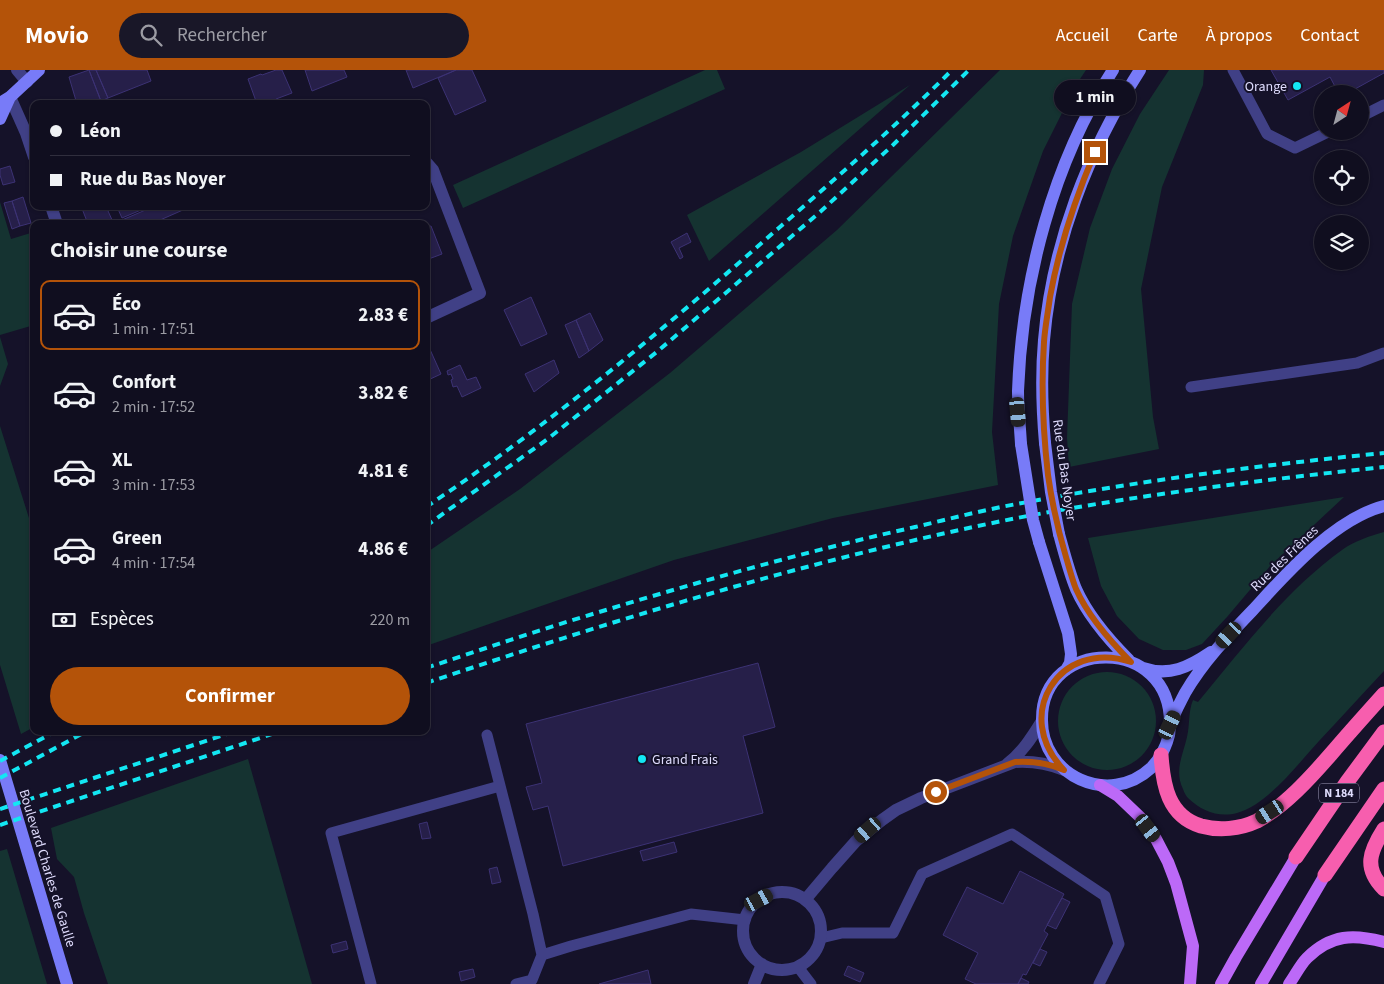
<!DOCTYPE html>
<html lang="fr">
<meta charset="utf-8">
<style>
:root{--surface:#100e1f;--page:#191728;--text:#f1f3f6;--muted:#9c9ca4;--line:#302e3d;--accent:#b45309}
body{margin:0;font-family:"Source Sans 3",sans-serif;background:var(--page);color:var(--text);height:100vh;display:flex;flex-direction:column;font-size:19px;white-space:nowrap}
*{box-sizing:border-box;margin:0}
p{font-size:16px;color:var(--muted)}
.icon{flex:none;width:28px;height:28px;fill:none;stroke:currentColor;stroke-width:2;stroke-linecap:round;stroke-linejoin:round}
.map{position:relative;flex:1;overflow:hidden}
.side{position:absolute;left:30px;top:150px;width:400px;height:515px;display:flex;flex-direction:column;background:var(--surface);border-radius:10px;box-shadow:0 1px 4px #0004,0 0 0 1px var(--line)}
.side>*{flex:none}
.hud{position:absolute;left:30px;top:30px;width:400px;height:110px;border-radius:10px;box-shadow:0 1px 4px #0004,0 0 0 1px var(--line);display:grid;align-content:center;height:110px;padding:0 20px;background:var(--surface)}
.needle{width:32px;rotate:36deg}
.fabs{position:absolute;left:1314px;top:15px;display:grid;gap:10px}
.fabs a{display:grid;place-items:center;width:55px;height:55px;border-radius:50%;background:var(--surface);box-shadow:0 1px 4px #0004,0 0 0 1px var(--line);font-size:25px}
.end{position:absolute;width:22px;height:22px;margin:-11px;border:6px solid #b45309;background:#fff;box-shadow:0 0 0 2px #fff}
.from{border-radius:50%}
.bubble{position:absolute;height:35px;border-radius:18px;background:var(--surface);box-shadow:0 1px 4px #0004,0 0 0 1px var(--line);font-size:16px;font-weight:700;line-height:35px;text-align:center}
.car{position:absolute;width:15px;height:30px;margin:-15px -8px;border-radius:6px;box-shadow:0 0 4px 1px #0007;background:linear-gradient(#222 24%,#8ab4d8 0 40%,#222 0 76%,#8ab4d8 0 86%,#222 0)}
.hud b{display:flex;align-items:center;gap:18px;height:48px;font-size:19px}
.hud b+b{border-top:1px solid var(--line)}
.hud i{width:12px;height:12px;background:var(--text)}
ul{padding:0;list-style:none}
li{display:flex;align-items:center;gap:15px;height:70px;margin:0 10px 8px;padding:0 10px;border:2px solid transparent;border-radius:10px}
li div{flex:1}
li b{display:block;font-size:19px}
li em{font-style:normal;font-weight:700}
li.selected{border-color:var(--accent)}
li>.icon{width:45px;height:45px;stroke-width:1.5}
h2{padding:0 20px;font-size:22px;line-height:60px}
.pay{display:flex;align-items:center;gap:12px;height:55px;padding:0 20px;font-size:19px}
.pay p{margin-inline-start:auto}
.cta{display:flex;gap:10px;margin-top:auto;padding:10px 20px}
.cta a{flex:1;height:58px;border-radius:30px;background:var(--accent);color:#fff;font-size:20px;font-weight:700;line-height:58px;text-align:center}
header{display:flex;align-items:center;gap:30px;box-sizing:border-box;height:70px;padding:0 25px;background:var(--accent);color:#fff}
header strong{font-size:24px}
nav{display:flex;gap:28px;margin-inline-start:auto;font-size:18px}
.search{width:350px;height:45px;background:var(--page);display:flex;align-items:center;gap:12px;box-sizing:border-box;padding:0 18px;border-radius:28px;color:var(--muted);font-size:19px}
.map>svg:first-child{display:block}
.green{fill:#153331}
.building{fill:#261f49;stroke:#3c3274}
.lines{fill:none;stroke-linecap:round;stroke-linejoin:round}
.lane{stroke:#404086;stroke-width:11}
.street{stroke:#404086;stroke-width:12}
.secondary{stroke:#787bf8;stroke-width:12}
.primary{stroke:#bc69f7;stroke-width:12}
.highway{stroke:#f75eae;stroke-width:15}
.rail{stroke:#13e7f3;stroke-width:4;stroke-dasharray:8 6;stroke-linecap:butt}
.secondary-bridge{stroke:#787bf8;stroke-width:12}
.route{stroke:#b45309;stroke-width:6}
.poi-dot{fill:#13e7f3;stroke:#151229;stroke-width:2}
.labels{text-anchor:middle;stroke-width:4;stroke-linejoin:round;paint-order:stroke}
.shield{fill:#151229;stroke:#a29fbd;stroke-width:1}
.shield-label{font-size:12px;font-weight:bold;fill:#dfdcfd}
.poi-label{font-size:14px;fill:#dfdcfd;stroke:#151229;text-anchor:end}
.street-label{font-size:14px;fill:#dfdcfd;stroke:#151229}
</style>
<header>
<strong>Movio</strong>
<div class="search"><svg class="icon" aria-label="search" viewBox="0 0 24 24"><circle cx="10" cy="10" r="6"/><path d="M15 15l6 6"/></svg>Rechercher</div>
<nav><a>Accueil</a><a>Carte</a><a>À propos</a><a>Contact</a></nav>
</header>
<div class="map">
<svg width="1384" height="914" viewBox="0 0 1384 914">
<rect width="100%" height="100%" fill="#151229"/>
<path class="green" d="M 705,0 L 717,0 L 725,19 L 463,138 L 453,115 Z
M 1000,0 L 1086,0 L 1076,15 L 1043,81 L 1013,166 L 999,234 L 992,362 L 998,415 L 833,448 L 674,490 L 426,576 L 426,483 L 520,419 L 670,303 L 837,160 Z
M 1169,0 L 1204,0 L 1203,15 L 1162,117 L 1141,219 L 1153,347 L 1159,379 L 1069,397 L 1067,368 L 1072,234 L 1090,158 L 1112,99 L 1140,44 Z
M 910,15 L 709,191 L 687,145 L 801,82 Z
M 0,132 L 11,169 L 34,162 L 34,255 L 0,265 Z
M 0,267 L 8,294 L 0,316 Z
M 0,356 L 34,464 L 34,657 L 21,664 L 0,595 Z
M 1344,427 L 1271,495 L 1227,547 L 1202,574 L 1186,580 L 1163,580 L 1139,569 L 1117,546 L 1101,516 L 1088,468 Z
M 1384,462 L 1384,601 C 1362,624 1341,648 1319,671 C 1298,694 1267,735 1237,743 C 1219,748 1201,741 1188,728 C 1186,726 1184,722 1183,719 C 1174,700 1183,685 1187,667 C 1190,655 1188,642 1193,630 L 1198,632 C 1242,579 1285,521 1342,480 C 1354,471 1370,466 1384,462 Z
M1058 651a49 49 0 1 1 98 0a49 49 0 1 1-98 0Z
M 248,689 L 312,914 L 108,914 L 84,843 L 74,807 L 57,789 L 51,758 Z
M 7,779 L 47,914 L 0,914 L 0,781 Z"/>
<path class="building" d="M 89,0 L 102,34 L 77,34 L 69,7 Z
M 89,0 L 96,0 L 108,28 L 101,31 Z
M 96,0 L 147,0 L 151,11 L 108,28 Z
M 276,0 L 282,0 L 292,23 L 276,29 L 276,32 L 272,34 L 257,34 L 248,9 L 261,4 L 262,5 Z
M 305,0 L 344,0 L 347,7 L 312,21 Z
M 406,0 L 456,0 L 413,18 Z
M 456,0 L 472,0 L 486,31 L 455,45 L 438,8 Z
M 1271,0 L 1384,0 L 1384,3 L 1346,24 L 1339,24 L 1330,7 L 1288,30 Z
M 10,96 L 15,112 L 3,115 L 0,105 L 0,99 Z
M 23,127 L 31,153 L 20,156 L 12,131 Z
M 12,131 L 20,156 L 12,159 L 4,133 Z
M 81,136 L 139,136 L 141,140 L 122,148 L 117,137 L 108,141 L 113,152 L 109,154 L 88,154 Z
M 155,136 L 192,136 L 151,154 L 124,154 L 122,150 Z
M 431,156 L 442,184 L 426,190 L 426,157 Z
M 687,163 L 691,172 L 679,178 L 683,187 L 680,189 L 671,172 Z
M 531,227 L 547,264 L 521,276 L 504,240 Z
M 590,243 L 603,270 L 589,281 L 576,250 Z
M 576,250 L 589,281 L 579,288 L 565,255 Z
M 428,275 L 441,304 L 426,311 L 426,276 Z
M 554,290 L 559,303 L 534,322 L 525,304 Z
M 460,295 L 467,310 L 476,307 L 481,318 L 462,327 L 457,316 L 453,317 L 451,310 L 453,309 L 451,304 L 448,305 L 447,301 Z
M 758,593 L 775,657 L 743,666 L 763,743 L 563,796 L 548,736 L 533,740 L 526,717 L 542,713 L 526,654 Z
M 427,752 L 431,768 L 422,769 L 419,754 Z
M 674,772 L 677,782 L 643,791 L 640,781 Z
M 497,797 L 501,812 L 492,814 L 489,799 Z
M 1020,801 L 1064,824 L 1044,861 L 1048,864 L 1026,905 L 1023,904 L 1018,914 L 976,914 L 965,909 L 978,883 L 943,865 L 967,817 L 1003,834 Z
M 1062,828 L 1070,832 L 1056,859 L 1047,855 Z
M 346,871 L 348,879 L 333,883 L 331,875 Z
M 1040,879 L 1047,882 L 1040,896 L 1033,893 Z
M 848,896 L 864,903 L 860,912 L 844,905 Z
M 473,899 L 475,907 L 461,911 L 459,902 Z
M 648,900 L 651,914 L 599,914 Z
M 1021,908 L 1029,912 L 1028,914 L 1018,914 Z"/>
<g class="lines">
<path class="lane" d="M 1233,0 L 1267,64 L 1295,78 L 1330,61
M 1360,47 L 1384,35
M 1191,317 L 1357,293 L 1384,283
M 487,665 L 533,844 L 542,885 L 571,876 L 691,844 L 745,850
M 821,868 L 842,863 L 893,863 L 922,804 L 1012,764 L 1105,826 L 1119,874 L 1099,914
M 798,897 L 811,914
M 371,914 L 331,763 L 500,716
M 516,914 L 532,910 L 542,885"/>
<path class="street" d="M 17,0 L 27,12
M 10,27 L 26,63 L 34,87
M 426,92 L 433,100 L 480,223 L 426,248
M 51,136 L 57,154
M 1007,694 C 1022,683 1032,667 1042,651
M743 861a39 39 0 1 1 78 0a39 39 0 1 1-78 0Z
M 805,830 L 832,798 L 856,771 L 882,750 L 896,740 L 921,728 L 1015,692 C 1032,691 1047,693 1064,700
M 754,914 L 762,894"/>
<path class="secondary" d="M 0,33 L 10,27 L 39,0
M 0,49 L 10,27
M 1045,373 C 1042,339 1041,304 1044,270 C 1052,174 1088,81 1140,0
M 1021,374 C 1020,356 1018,339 1018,321 C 1022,211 1053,92 1113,0
M 1059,464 C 1064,482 1069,502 1076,519 C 1088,546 1109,570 1129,590
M 1039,472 L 1068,563 L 1071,584 L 1070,593 L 1066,600
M 1143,598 C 1169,607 1189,597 1211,582
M 1170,655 C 1172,565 1042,567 1042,649 C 1041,706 1109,737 1151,698 C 1160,689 1166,677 1169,665 C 1170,661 1169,657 1171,654 C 1174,643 1180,633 1185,623 C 1203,592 1228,566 1252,541 C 1286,504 1334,449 1384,436
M 0,690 L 67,914"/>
<path class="primary" d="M 1100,715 L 1118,726 L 1140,747 L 1156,769 L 1168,792 L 1176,813 L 1193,876 L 1190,914
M 1221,914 L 1236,887 L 1296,787
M 1261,914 L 1325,805
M 1289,914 C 1295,906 1300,895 1307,888 C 1331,864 1354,864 1384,872"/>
<path class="highway" d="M 1161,685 C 1163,715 1168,746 1201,756 C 1219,761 1240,759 1257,751 C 1284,737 1311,707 1331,684 C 1348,664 1366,644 1384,624
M 1384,759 C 1370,781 1363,798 1384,819
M 1296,787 L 1347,712 L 1384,662
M 1325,805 L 1384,719"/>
<path class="rail" d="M 426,437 C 549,355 663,260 773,163 C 834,110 895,57 952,0
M 426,456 L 549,368 L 658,281 L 820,142 L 893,75 L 969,0
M 426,598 C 483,579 539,560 596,543 C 701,511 808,481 915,457 C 949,449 983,440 1017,434 C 1138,411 1261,395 1384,383
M 426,613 C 620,548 816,488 1017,448 C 1138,425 1261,410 1384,397
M 0,691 L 56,661
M 0,708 L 87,661
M 0,739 L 236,661
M 0,755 L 281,661"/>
<path class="secondary-bridge" d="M 1045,373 L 1051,422 L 1059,464
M 1021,374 L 1033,450 L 1039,472"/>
</g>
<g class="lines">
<path class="route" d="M 936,722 L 1015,692 C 1032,691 1048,693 1064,700 C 1011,646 1059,568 1131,592 C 1110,571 1088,546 1076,519 C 1072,509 1069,497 1066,487 C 1058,460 1052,433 1048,405 C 1043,361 1041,317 1044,272 C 1045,257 1048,242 1050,227 C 1059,177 1075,129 1095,82"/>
</g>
<g class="poi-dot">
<circle cx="1297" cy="16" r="5"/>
<circle cx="642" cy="689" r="5"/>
</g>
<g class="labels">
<rect class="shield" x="1319" y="713.5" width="40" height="19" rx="4"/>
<g class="shield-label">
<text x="1339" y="727">N 184</text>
</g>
<g class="poi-label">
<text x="1287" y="21">Orange</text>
<text x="652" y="694" text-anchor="start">Grand Frais</text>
</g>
<g class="street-label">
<text transform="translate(1065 400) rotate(82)" y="5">Rue du Bas Noyer</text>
<text transform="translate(1284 488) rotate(-44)" y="5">Rue des Frênes</text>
<text transform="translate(48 798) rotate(73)" y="5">Boulevard Charles de Gaulle</text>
</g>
</g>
</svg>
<div class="fabs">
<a><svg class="needle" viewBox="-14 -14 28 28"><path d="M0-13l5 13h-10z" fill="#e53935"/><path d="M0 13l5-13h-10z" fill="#9c9ca4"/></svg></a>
<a><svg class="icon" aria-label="locate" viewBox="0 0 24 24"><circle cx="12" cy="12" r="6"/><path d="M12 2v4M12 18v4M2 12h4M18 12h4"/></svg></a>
<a><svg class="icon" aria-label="layers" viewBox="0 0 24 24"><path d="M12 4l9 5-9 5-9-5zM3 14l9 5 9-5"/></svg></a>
</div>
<i class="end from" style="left:936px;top:722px"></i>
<i class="end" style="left:1095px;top:82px"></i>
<div class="bubble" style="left:1054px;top:10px;width:82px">1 min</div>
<i class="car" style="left:1018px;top:342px;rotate:175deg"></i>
<i class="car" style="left:1229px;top:565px;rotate:223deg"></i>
<i class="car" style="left:1170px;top:655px;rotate:25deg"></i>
<i class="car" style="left:1270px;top:742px;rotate:237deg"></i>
<i class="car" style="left:1148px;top:758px;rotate:143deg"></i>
<i class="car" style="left:868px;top:760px;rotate:229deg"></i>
<i class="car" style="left:759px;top:830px;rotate:62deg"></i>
<div class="hud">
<b><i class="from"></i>Léon</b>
<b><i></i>Rue du Bas Noyer</b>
</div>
<section class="side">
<h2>Choisir une course</h2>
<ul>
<li class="selected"><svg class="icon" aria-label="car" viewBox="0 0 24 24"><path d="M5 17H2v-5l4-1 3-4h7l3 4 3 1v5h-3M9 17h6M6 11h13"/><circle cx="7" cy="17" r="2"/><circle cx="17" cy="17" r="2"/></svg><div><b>Éco</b><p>1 min · 17:51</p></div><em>2.83 €</em></li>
<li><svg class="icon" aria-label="car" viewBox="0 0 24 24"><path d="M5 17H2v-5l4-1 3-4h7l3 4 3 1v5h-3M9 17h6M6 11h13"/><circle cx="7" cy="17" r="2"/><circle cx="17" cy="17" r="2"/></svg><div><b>Confort</b><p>2 min · 17:52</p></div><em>3.82 €</em></li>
<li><svg class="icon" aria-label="car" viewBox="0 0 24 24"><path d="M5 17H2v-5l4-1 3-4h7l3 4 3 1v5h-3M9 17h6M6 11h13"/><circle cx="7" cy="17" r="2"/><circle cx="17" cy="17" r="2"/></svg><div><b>XL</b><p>3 min · 17:53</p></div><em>4.81 €</em></li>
<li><svg class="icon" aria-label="car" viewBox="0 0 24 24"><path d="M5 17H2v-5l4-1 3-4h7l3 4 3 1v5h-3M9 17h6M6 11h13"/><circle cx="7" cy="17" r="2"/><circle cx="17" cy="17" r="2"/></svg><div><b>Green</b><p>4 min · 17:54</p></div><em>4.86 €</em></li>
</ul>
<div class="pay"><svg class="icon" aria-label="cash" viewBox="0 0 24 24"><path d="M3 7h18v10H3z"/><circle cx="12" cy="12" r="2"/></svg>Espèces<p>220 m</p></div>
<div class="cta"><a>Confirmer</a></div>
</section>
</div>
